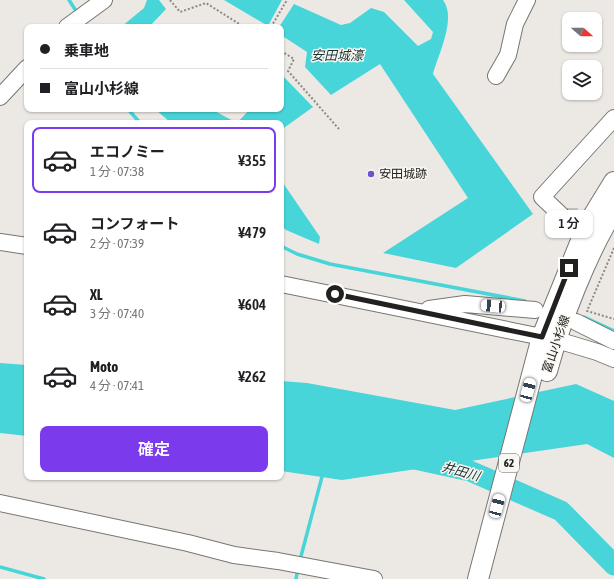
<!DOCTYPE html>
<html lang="ja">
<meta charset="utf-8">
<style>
:root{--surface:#fff;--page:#f6f6f6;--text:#202124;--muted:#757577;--line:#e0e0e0;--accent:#7c3aed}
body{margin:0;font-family:"Asap Condensed","Noto Sans JP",sans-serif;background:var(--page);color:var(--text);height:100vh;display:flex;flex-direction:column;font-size:15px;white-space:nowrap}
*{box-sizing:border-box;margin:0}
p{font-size:13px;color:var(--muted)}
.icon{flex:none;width:22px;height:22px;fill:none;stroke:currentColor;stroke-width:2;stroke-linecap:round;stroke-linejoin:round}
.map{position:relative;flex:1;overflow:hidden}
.drawer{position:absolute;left:24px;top:120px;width:260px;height:360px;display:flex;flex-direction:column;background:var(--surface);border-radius:8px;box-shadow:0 1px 3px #0004}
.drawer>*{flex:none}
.guide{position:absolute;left:24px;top:24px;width:260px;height:88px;border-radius:8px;box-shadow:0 1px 3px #0004;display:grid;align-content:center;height:88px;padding:0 16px;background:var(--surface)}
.needle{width:26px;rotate:111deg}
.buttons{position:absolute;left:562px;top:12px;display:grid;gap:8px}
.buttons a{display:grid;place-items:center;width:40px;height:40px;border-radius:8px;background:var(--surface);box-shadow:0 1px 3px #0004;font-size:20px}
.end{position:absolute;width:18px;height:18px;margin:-9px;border:5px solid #22211f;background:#fff;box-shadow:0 0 0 2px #fff}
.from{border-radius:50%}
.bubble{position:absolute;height:28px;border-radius:8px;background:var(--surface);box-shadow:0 1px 3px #0004;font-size:13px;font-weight:600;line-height:28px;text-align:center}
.car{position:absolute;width:12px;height:24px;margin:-12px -6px;border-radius:5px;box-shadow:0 0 3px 1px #0007;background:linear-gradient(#fff 24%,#345 0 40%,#fff 0 76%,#345 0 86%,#fff 0)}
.guide b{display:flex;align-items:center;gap:14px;height:38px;font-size:15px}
.guide b+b{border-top:1px solid var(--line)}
.guide i{width:10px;height:10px;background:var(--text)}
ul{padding:7px 0 0;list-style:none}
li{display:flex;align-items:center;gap:12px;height:66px;margin:0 8px 6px;padding:0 8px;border:2px solid transparent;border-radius:8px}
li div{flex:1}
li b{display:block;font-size:15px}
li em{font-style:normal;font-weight:600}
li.active{border-color:var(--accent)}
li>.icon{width:36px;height:36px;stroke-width:1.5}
.cta{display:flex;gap:8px;margin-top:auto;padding:8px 16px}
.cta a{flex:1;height:46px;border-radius:8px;background:var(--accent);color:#fff;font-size:16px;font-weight:600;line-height:46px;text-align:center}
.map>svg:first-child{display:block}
.water{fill:#47d5d9}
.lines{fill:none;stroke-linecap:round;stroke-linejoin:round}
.stream{stroke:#47d5d9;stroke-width:3.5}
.river{stroke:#47d5d9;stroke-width:21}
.minor-tunnel{stroke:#c4c1bd;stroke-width:16;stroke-dasharray:16 8;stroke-linecap:butt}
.minor-casing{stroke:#797672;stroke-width:18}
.major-casing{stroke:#797672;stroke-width:22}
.path{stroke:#8b8986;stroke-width:2;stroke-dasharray:2 2;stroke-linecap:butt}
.minor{stroke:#fff;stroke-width:16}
.major{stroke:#fff;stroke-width:20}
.route{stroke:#22211f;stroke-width:5}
.poi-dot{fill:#6f51ca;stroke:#f9f7f1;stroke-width:1.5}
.labels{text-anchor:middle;stroke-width:3;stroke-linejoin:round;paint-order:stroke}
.shield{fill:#f9f7f1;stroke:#62615e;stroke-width:1}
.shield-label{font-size:11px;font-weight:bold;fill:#22211f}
.poi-label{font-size:12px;fill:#22211f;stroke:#f9f7f1;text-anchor:start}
.street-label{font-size:12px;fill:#22211f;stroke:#f9f7f1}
.water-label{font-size:13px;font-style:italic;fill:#1d3435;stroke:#f9f7f1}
</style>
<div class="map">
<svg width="614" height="579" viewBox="0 0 614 579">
<rect width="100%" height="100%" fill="#ece9e4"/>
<path class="water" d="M 147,0 L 159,0 L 166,9 L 149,27 L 121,27 L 144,8 Z
M 224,0 L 282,0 L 268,26 Z
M 404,0 L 443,0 C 457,18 438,55 433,74 L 533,214 L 456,268 L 383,253 L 468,198 L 380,64 L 331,95 L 305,67 L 307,52 L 281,35 L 281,27 L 279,27 L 294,4 L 341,25 L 350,23 L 371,8 L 384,12 L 418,46 L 431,39 L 433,32 Z
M 282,75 L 313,107 L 281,130 L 281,123 L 171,123 L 155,109 L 211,109 L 237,123 L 250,109 L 281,109 Z
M 281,180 L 320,237 L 319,244 L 286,230 L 281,225 Z
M 0,363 L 27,365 L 27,436 L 0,433 Z
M 281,381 L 307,383 L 455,410 L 576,384 L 614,401 L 614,458 L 587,444 L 342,480 L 281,471 Z"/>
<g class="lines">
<path class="stream" d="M 69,0 L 78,14
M 83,21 L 87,27
M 128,109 L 140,123
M 281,246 L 297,254 L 330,264 L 525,301
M 584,317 L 614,331
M 300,560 L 323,473
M 0,567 L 44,579
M 296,579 L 298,568"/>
<path class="river" d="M 415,459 L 470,471 L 561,511 L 614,565"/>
<path class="minor-tunnel" d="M 562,216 L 602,216"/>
<g class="minor-casing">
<path id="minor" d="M 67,27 L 104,0
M 496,76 L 508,55 L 515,24 L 527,0
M 0,97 L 27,68
M 562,216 L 542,197 L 614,118
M 0,242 L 27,246
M 281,284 L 542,337
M 429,309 L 465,304 L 535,310
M 576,322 L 614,341
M 557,340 L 597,352 L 614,359
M 0,503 L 188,543 L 234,555 L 278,561 L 374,579"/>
</g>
<g class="major-casing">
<path id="major" d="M 547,371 C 561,319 586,255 614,209
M 478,579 L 542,337 L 587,226 L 614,182"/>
</g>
<path class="path" d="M 170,0 L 180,12 L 206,3 L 244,27
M 271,27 L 287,0
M 281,51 L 294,59 L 288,71 L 339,129
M 614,248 L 587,311 L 614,319"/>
<use href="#minor" class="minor"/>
<use href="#major" class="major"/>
</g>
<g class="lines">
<path class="route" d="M 335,294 L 542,337 L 569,268"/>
</g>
<circle class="poi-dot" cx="371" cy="174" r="4"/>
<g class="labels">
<rect class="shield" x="499" y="454" width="20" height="18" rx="3"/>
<g class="shield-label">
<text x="509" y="467">62</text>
</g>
<g class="poi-label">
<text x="379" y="178">安田城跡</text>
</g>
<g class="street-label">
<text transform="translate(556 344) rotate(-71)" y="4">富山小杉線</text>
</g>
<g class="water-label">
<text x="337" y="60">安田城濠</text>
<text transform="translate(461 471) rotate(16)" y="5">井田川</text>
</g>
</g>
</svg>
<div class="buttons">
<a><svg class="needle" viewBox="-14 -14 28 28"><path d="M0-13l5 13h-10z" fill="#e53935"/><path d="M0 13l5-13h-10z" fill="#757577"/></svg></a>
<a><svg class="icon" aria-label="layers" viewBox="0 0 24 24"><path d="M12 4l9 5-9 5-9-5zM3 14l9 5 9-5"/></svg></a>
</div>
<i class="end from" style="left:335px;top:294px"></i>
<i class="end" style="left:569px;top:268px"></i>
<div class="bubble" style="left:545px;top:210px;width:48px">1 分</div>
<i class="car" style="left:493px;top:306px;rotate:275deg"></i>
<i class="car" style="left:528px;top:390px;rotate:15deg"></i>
<i class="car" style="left:497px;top:506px;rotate:15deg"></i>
<div class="guide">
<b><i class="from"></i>乗車地</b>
<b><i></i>富山小杉線</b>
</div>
<section class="drawer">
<ul>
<li class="active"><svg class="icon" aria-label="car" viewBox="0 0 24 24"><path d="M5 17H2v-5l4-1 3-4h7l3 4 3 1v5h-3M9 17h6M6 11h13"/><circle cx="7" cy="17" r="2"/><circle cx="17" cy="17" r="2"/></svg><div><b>エコノミー</b><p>1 分 · 07:38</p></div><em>¥355</em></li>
<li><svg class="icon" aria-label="car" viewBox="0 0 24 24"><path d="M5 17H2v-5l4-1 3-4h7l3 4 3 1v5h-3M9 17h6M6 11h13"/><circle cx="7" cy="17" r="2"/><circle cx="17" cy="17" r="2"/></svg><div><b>コンフォート</b><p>2 分 · 07:39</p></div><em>¥479</em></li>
<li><svg class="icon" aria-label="car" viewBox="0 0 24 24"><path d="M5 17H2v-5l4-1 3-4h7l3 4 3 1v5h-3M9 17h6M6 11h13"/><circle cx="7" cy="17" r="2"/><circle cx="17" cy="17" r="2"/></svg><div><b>XL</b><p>3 分 · 07:40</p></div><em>¥604</em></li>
<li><svg class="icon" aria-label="car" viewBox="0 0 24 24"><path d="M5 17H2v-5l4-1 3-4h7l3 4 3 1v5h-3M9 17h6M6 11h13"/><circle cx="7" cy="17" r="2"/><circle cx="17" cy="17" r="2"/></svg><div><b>Moto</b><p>4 分 · 07:41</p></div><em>¥262</em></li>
</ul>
<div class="cta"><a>確定</a></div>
</section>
</div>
